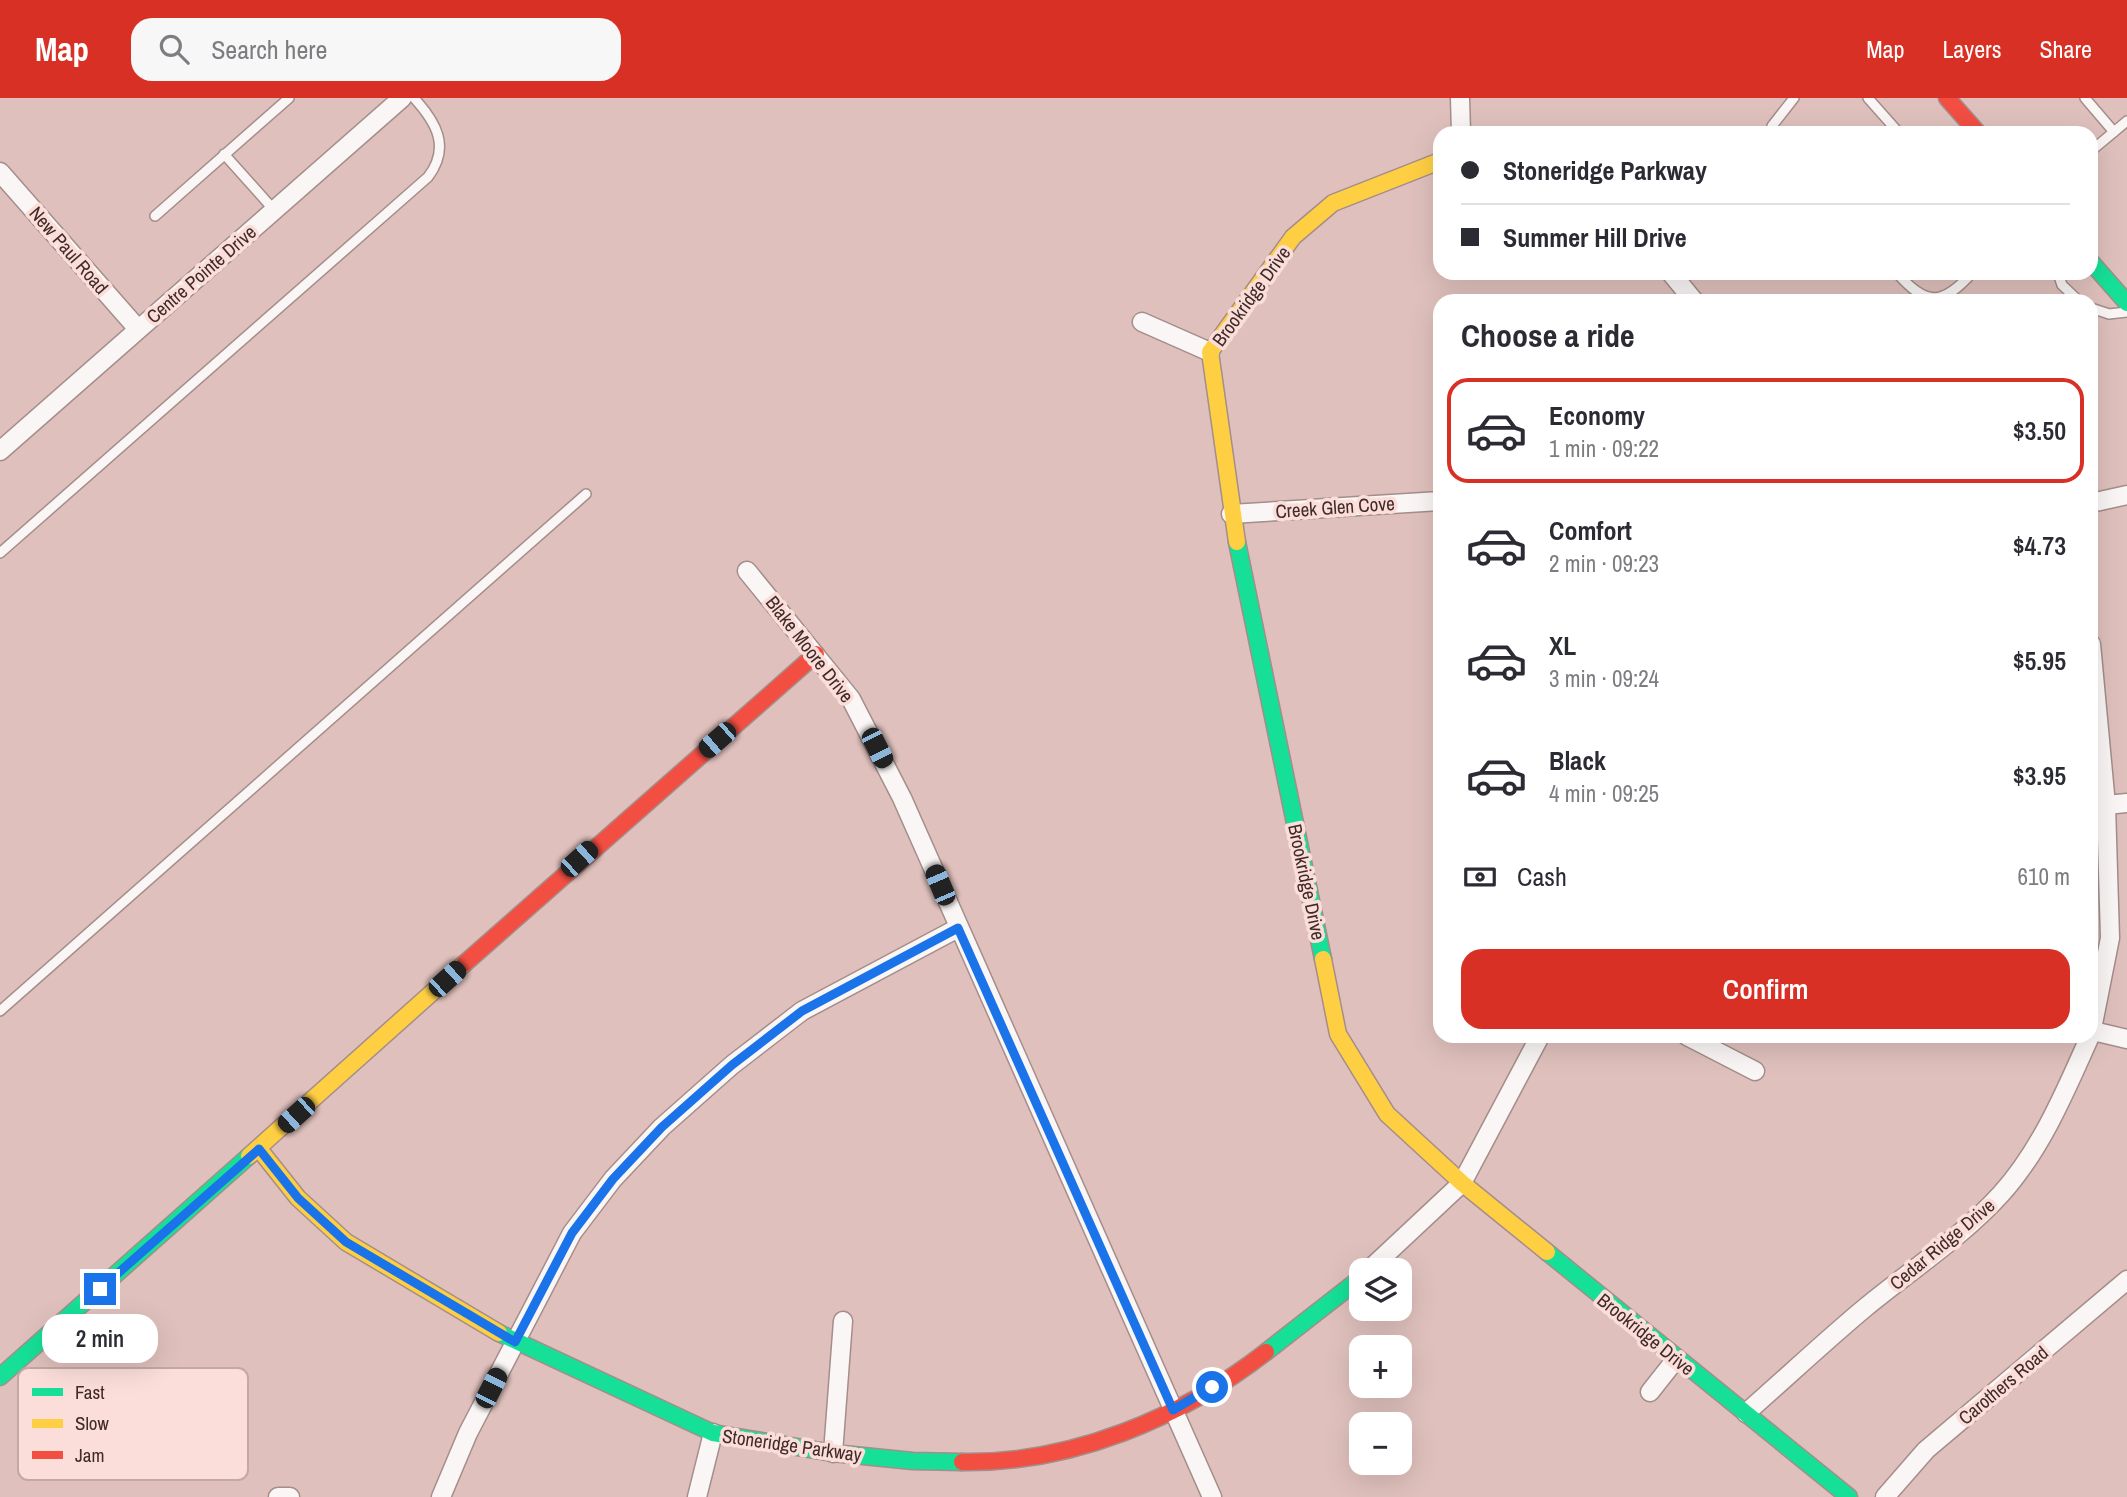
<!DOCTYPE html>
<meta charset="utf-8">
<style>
:root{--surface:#fff;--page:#f7f7f7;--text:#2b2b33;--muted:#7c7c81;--line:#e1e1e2;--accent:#d93025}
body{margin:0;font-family:"Archivo Narrow",sans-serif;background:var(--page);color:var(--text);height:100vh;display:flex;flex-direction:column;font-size:26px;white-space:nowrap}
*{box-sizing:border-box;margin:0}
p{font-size:23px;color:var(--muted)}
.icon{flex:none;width:38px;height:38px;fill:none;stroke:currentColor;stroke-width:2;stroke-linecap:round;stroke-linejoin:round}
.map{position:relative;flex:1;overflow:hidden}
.panel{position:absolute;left:1433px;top:196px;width:665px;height:749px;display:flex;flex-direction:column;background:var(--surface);border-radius:21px;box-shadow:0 7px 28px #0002}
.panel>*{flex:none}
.banner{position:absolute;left:1433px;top:28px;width:665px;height:154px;border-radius:21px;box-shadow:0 7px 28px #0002;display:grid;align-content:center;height:154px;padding:0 28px;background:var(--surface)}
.controls{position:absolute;left:1349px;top:1160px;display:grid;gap:14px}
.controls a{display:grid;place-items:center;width:63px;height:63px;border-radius:14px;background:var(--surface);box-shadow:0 7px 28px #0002;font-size:35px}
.end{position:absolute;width:32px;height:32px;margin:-16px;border:9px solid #1a73e8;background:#fff;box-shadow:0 0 0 4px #fff}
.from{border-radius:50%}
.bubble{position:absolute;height:49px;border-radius:21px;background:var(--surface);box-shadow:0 7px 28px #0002;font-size:23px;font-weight:600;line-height:49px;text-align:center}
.car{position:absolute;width:21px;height:42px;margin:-21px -10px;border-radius:9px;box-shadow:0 0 5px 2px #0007;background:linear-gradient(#222 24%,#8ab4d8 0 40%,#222 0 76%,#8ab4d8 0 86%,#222 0)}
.banner b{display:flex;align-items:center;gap:24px;height:66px;font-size:26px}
.banner b+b{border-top:2px solid var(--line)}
.banner i{width:18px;height:18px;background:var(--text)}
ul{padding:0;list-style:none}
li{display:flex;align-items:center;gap:21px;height:105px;margin:0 14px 10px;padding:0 14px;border:4px solid transparent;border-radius:21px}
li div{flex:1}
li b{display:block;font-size:26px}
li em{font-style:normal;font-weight:600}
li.active{border-color:var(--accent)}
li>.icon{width:63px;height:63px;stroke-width:1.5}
h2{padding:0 28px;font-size:32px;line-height:84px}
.pay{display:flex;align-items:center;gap:18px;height:77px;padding:0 28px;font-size:26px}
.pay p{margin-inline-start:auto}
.button{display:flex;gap:14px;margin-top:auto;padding:14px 28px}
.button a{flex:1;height:80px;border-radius:21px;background:var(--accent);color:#fff;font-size:28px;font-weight:600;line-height:80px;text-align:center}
header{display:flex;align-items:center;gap:42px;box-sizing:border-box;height:98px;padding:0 35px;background:var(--accent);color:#fff}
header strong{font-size:33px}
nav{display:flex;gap:38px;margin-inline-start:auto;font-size:24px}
.search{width:490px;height:63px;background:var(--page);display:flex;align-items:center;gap:18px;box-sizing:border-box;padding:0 24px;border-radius:21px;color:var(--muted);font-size:26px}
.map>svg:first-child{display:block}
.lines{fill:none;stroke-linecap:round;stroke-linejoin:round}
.lane-casing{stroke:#a48d8a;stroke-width:12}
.street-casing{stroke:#a48d8a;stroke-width:21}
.fast-casing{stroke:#a48d8a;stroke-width:19}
.slow-casing{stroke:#a48d8a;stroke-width:19}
.jam-casing{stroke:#a48d8a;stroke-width:19}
.lane{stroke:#faf6f5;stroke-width:9}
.street{stroke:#faf6f5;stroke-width:18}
.fast{stroke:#16e098;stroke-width:16}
.slow{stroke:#ffcf43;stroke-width:16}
.jam{stroke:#f24e42;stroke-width:16}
.route{stroke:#1a73e8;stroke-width:9}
.labels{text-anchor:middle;stroke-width:7;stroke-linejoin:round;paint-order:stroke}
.street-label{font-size:19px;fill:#402b28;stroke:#fbdeda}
.key{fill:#fbdeda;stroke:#c3a8a5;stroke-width:2}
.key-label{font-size:19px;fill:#402b28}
</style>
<header>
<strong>Map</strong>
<div class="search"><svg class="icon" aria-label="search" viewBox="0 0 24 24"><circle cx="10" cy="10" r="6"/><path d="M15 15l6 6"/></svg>Search here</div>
<nav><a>Map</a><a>Layers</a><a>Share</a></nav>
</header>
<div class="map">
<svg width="2127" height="1399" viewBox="0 0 2127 1399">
<rect width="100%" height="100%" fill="#dfc0bc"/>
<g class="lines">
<g class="lane-casing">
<path id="lane" d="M 1868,0 L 1899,35
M 2085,0 L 2114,34
M 1774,35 L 1772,28 L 1794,0
M 2091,53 L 2127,23
M 224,56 L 274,112
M 155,118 L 289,0
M 1897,175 C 1926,208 1942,208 1972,175
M 2058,175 L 2062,187 L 2079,203
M 2091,210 L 2109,216 L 2127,214
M 0,455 L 428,79 C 451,49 436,24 414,0
M 0,913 L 586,396"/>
</g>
<g class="street-casing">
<path id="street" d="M 1460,0 L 1461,35
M 0,74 L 138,231
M 1671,175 L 1694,203
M 1142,224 L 1210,254
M 0,353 L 402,0
M 2091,405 L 2127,397
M 1231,416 L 1440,403
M 747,473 L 851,601 L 902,700 L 1212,1399
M 2091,546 L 2106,707 L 2110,840 L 2091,936
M 2106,707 L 2127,705
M 2093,933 L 2127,941
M 1687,938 L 1755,973
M 1369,1172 L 1462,1085 L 1540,938
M 1650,1294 L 1676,1261
M 1746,1315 C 1786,1280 1825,1243 1866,1209 C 1911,1172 1962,1139 2001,1096 C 2041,1052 2066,992 2090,938
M 833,1355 L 843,1223
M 278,1399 L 290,1399
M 441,1399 L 468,1335 L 572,1135 L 613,1081 L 662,1029 L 732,967 L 802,913 L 958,830
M 697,1399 L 713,1335
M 1885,1399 L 1926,1352 L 2127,1182"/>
</g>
<g class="fast-casing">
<path id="fast" d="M 2091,164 L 2127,205
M 1237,444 L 1323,861
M 1547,1154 L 1849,1399
M 499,1235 L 713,1335 L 833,1355 L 913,1363 L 962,1364
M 1266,1254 L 1362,1179
M 0,1279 L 249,1058"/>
</g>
<g class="slow-casing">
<path id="slow" d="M 1237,444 L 1210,254 L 1293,139 L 1333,105 L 1440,63
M 1323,861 L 1338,936 L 1387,1016 L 1462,1085 L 1547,1154
M 259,1051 L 298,1100 L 346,1144 L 499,1235
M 249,1058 L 464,866"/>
</g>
<g class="jam-casing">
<path id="jam" d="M 1947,0 L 1978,35
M 464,866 L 816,556
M 962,1364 C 1071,1366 1181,1320 1266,1254"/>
</g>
<use href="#lane" class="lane"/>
<use href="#street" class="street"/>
<use href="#fast" class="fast"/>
<use href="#slow" class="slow"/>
<use href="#jam" class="jam"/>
</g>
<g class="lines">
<path class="route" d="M 100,1191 L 259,1051 L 298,1100 L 346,1144 L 515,1244 L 572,1135 L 613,1081 L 662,1029 L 732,967 L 802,913 L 958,830 L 1173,1312 L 1212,1289"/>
</g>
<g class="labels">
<g class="street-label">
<text transform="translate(69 152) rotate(49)" y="7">New Paul Road</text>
<text transform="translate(201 176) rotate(-41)" y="7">Centre Pointe Drive</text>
<text transform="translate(1251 198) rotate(-54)" y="7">Brookridge Drive</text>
<text transform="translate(1335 409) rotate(-4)" y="7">Creek Glen Cove</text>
<text transform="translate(810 551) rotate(52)" y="7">Blake Moore Drive</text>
<text transform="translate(1307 784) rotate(78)" y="7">Brookridge Drive</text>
<text transform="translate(1942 1146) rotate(-40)" y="7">Cedar Ridge Drive</text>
<text transform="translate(1646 1236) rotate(39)" y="7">Brookridge Drive</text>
<text transform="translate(2003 1287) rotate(-40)" y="7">Carothers Road</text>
<text transform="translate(792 1347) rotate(8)" y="7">Stoneridge Parkway</text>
</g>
</g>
<rect x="18" y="1270" width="230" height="112" rx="10" class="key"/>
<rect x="32" y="1290" width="31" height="8" fill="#16e098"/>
<rect x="32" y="1321" width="31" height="9" fill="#ffcf43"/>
<rect x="32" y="1353" width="31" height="8" fill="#f24e42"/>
<g class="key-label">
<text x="75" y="1301">Fast</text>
<text x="75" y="1332">Slow</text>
<text x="75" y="1364">Jam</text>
</g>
</svg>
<div class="controls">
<a><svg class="icon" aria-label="layers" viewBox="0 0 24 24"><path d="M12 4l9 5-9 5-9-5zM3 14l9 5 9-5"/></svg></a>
<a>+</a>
<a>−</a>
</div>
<i class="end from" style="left:1212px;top:1289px"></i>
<i class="end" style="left:100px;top:1191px"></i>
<div class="bubble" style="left:42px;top:1216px;width:116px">2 min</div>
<i class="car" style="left:717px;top:642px;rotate:229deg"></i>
<i class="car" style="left:877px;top:650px;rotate:153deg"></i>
<i class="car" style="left:579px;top:761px;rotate:48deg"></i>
<i class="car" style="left:940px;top:787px;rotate:337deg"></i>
<i class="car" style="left:447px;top:881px;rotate:48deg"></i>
<i class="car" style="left:296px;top:1017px;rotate:228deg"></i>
<i class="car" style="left:491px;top:1290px;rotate:27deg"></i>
<div class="banner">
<b><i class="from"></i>Stoneridge Parkway</b>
<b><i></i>Summer Hill Drive</b>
</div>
<section class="panel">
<h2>Choose a ride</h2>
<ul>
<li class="active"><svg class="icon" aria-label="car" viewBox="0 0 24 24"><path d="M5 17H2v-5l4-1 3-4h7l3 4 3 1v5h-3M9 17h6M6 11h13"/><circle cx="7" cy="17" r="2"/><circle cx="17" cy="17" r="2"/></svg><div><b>Economy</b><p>1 min · 09:22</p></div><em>$3.50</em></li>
<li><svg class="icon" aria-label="car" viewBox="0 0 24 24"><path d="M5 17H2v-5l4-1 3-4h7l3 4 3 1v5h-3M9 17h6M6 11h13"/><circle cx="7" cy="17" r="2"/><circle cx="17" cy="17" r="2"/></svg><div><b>Comfort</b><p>2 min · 09:23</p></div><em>$4.73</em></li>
<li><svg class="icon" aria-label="car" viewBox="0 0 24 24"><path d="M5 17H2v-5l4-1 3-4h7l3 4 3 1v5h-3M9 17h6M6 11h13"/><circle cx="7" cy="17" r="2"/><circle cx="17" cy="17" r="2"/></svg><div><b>XL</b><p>3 min · 09:24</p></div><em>$5.95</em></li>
<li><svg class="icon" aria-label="car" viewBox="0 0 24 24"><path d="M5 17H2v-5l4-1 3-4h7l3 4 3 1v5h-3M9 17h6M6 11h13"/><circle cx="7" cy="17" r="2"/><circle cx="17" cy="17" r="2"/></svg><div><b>Black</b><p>4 min · 09:25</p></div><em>$3.95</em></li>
</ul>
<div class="pay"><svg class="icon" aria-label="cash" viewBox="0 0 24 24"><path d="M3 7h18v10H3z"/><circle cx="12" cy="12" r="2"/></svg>Cash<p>610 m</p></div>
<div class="button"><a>Confirm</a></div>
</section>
</div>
